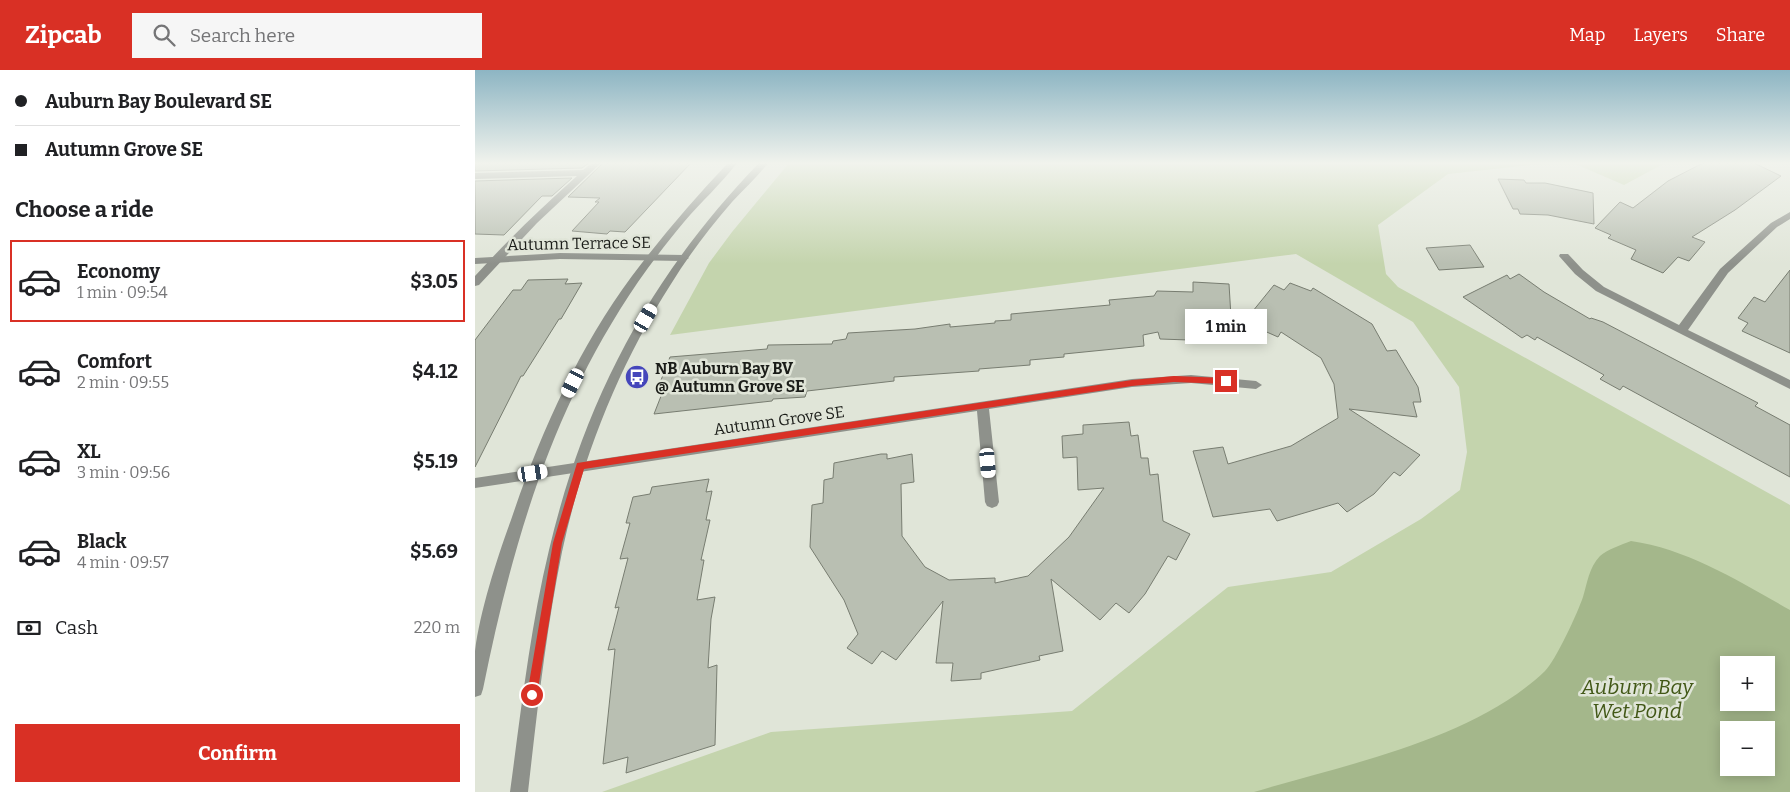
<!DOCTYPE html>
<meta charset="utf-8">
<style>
:root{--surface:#fff;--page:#f6f6f6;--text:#202124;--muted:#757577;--line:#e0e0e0;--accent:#d93025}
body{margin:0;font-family:Bitter,serif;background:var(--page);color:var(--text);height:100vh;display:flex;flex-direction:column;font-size:19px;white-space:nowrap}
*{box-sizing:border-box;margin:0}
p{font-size:16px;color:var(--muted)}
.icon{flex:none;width:28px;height:28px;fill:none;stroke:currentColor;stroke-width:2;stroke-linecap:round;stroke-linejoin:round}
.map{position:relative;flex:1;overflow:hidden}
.details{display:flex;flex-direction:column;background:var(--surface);width:475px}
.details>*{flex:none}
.guide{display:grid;align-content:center;height:110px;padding:0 15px;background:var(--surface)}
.tools{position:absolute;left:1245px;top:586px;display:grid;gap:10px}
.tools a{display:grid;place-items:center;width:55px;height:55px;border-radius:0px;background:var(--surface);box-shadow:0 2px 12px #0003;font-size:25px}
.end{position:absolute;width:22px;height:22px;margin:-11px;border:6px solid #d93025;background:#fff;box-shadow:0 0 0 2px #fff}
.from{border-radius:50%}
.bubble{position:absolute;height:35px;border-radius:0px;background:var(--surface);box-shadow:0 2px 12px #0003;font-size:16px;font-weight:700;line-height:35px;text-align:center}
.car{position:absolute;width:15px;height:30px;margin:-15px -8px;border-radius:6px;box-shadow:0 0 4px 1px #0007;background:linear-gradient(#fff 24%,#345 0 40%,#fff 0 76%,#345 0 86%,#fff 0)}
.guide b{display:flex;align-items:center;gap:18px;height:48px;font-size:19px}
.guide b+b{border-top:1px solid var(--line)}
.guide i{width:12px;height:12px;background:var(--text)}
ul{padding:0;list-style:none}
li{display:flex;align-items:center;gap:15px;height:82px;margin:0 10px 8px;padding:0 5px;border:2px solid transparent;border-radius:0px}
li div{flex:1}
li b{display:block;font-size:19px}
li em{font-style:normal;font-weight:700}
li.active{border-color:var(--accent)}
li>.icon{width:45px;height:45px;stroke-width:1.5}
h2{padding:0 15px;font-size:22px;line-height:60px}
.pay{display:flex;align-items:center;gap:12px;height:55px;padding:0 15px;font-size:19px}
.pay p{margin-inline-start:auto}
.primary-button{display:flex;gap:10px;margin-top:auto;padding:10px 15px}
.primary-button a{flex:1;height:58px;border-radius:0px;background:var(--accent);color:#fff;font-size:20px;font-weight:700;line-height:58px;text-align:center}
header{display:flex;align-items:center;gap:30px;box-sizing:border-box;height:70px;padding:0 25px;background:var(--accent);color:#fff}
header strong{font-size:24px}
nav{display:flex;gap:28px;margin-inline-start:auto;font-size:18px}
.search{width:350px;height:45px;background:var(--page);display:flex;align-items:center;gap:12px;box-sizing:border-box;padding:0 18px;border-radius:0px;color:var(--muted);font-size:19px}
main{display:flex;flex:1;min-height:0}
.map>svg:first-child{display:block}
.green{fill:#c4d4ad;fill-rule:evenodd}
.water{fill:#a4b78b;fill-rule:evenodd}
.building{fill:#b9bfb2;stroke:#787d71}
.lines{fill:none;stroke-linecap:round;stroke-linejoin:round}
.service{fill:#8e918b;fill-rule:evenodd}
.minor{fill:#8e918b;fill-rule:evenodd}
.tertiary{fill:#8e918b;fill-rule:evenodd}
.route{fill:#d93025}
.labels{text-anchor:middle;stroke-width:5;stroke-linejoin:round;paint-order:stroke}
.street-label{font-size:16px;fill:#1a1c18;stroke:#e0e5d8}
.poi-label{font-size:16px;font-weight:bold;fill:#1a1c18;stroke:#e0e5d8;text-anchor:start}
.near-water-label{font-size:21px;font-style:italic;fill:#425817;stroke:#e0e5d8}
</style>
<header>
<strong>Zipcab</strong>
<div class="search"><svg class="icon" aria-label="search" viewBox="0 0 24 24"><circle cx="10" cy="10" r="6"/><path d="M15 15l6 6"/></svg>Search here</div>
<nav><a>Map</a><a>Layers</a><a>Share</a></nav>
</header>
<main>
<section class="details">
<div class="guide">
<b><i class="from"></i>Auburn Bay Boulevard SE</b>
<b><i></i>Autumn Grove SE</b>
</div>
<h2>Choose a ride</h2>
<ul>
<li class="active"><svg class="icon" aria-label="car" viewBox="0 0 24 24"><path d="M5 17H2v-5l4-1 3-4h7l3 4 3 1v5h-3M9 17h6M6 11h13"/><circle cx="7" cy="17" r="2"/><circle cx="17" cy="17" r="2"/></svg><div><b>Economy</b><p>1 min · 09:54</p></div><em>$3.05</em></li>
<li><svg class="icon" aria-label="car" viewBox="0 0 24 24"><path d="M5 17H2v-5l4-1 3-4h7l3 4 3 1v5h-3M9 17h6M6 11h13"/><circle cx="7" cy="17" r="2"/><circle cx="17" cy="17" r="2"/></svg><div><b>Comfort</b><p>2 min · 09:55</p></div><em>$4.12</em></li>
<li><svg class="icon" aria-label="car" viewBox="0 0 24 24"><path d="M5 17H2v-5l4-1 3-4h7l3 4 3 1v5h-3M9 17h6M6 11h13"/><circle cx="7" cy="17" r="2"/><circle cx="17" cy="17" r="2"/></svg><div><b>XL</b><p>3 min · 09:56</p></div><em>$5.19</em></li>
<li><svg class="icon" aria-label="car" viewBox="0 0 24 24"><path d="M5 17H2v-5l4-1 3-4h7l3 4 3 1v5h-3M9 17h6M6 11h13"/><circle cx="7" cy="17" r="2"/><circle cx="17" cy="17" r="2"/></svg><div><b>Black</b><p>4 min · 09:57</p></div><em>$5.69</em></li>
</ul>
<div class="pay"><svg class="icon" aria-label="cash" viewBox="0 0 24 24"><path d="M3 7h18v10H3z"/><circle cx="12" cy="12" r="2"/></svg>Cash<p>220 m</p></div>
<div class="primary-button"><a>Confirm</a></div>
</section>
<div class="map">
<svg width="1315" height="722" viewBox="0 0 1315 722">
<rect width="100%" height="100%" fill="#e0e5d8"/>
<path class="green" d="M 314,93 L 1074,93 L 973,104 L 903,155 L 911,204 L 923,217 L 1315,435 L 1315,722 L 127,722 L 296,662 L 597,641 L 753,517 L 856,502 L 946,449 L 985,420 L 992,382 L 984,317 L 938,252 L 821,184 L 195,265 L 234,193 L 257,162 ZM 1254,595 L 1291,595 L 1291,632 L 1254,632 ZM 1254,660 L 1291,660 L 1291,698 L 1254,698 Z
M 1098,93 L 1190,93 L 1149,115 Z"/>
<path class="water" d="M 1156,471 C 1213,479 1265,512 1315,540 L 1315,722 L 779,722 C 872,694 998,670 1070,601 C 1080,592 1103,542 1108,527 C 1112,514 1114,497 1125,486 C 1133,479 1146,475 1156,471 ZM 1254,595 L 1291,595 L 1291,632 L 1254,632 ZM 1254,660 L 1291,660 L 1291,698 L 1254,698 Z"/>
<path class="building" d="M 0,93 L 114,93 L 107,98 L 0,101 Z
M 128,93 L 216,93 L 150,162 L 135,161 L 132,164 L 97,161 L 124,132 L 120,132 L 125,128 L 93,127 Z
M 1228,93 L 1279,93 L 1306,106 L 1260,140 L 1217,167 L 1230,172 L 1214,191 L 1203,187 L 1188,203 L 1156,189 L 1161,180 L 1133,168 L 1136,165 L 1120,158 L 1145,132 L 1158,138 L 1193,111 Z
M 97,108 L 77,126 L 67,126 L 29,165 L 0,164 L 0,111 Z
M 1023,109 L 1049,110 L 1051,113 L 1070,113 L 1118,123 L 1119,154 L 1073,145 L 1045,144 L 1043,139 L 1038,139 Z
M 995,175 L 1009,197 L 964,200 L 951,178 Z
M 1315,200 L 1315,283 L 1267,261 L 1273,253 L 1263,248 L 1279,227 L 1290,232 Z
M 1044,204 L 1069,222 L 1115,249 L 1116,248 L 1128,252 L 1283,333 L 1280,336 L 1315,355 L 1315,407 L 1148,316 L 1145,320 L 1125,309 L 1129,305 L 1062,267 L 1060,270 L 1052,265 L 1047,268 L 988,227 L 1032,205 L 1035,209 Z
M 93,209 L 90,214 L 107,213 L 86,249 L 84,249 L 48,306 L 46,306 L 0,397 L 0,270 L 38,220 L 46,220 L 53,210 Z
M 718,212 L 754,214 L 756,247 L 743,241 L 745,263 L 714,263 L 714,270 L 685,269 L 683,262 L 668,265 L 669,276 L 589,284 L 589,287 L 555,290 L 555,295 L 504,299 L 504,301 L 419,307 L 419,311 L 332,321 L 330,327 L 298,329 L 297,331 L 179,344 L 188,321 L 181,323 L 195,287 L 292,279 L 293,275 L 357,274 L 358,271 L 371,269 L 373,263 L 440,259 L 475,254 L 475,257 L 520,253 L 520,251 L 536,250 L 536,244 L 635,235 L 634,230 L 679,226 L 682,221 L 718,222 Z
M 815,213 L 836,221 L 838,218 L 897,254 L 912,281 L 921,280 L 943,317 L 946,332 L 938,332 L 942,347 L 874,339 L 945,385 L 925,406 L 919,402 L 899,424 L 872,442 L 863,433 L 802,451 L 795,439 L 738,447 L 718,381 L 748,377 L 753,394 L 816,376 L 863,348 L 859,314 L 846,288 L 806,262 L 803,267 L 769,252 L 799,215 L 809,220 Z
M 654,352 L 656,366 L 663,365 L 666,388 L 673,388 L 675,405 L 683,404 L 688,451 L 715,464 L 701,490 L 693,486 L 670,524 L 654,543 L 641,533 L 625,550 L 576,509 L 588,581 L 564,586 L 565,590 L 506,603 L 506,609 L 476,611 L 478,593 L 461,593 L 468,531 L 421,590 L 407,581 L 397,594 L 372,578 L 383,564 L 369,530 L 335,477 L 337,435 L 348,433 L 349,410 L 358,408 L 359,393 L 406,384 L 412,384 L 412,389 L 437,384 L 439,412 L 426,414 L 427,466 L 450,497 L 474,510 L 520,508 L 520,513 L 553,506 L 594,467 L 629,418 L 603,420 L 602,387 L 588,388 L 587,366 L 608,364 L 608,355 Z
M 234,409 L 231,422 L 237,421 L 231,450 L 235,450 L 226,490 L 229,490 L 222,530 L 240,527 L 236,549 L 233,598 L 242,595 L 240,675 L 151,703 L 153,687 L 128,694 L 140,579 L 133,580 L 144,537 L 140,538 L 153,488 L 145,489 L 155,453 L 151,453 L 158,427 L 175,424 L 177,417 Z"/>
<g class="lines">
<path class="service" d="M 117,93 L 126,93 L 62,153 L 4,215 L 0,216 L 0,206 C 32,171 66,138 102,106 L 0,109 L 0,103 L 108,100 Z"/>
<path class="minor" d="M 1315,142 L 1315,149 L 1302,157 L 1253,203 L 1213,260 L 1315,310 L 1315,319 L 1121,221 L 1100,204 L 1084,186 L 1085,184 L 1093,184 L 1108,200 L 1129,217 L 1204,255 L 1245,199 L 1296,153 Z
M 85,183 L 209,185 L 214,188 L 209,191 L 85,189 L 0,194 L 0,188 Z
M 716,305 L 781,311 L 787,315 L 781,319 L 716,313 L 657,317 L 514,339 L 524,432 L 522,436 L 517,438 L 512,436 L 510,432 L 502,341 L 0,418 L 0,408 L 657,309 Z"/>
<path class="tertiary" d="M 253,93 L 262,93 C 246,114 226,132 209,152 C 193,171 177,192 163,212 C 77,338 38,471 8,619 L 6,625 L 0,627 C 0,612 0,596 0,581 C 5,541 22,488 36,450 C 65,364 103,279 157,206 C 187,166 219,129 253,93 Z
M 284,93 L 293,93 C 282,107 269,119 257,132 C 235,157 214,185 196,214 C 144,295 107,388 87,482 C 71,561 62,642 53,722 L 35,722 C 46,641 55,559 74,480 C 110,328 176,205 284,93 Z"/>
</g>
<linearGradient id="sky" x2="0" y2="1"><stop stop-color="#8db5c3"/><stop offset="0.48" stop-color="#f1f3ed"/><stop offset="1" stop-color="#f1f3ed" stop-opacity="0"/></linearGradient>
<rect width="1315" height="194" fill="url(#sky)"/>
<path class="route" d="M 699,306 L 751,308 L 755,311 L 751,314 L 699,312 L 657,316 L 109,399 L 87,473 L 62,625 L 61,629 L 57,630 L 53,629 L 52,625 L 78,473 L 102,393 L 657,310 Z"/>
<defs>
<g id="bus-disc" transform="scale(1.25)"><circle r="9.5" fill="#4546bb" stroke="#e0e5d8"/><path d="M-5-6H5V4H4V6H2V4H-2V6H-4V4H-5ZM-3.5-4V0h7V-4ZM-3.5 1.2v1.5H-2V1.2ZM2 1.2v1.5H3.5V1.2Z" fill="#fff"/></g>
</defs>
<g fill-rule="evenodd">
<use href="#bus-disc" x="162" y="307"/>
</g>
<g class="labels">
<g class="street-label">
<text transform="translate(104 173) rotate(-1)" y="6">Autumn Terrace SE</text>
<text transform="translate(304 350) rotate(-8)" y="6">Autumn Grove SE</text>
</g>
<g class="poi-label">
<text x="180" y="304">NB Auburn Bay BV<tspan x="180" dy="18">@ Autumn Grove SE</tspan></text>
</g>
<g class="near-water-label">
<text x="1162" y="624">Auburn Bay<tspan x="1162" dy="24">Wet Pond</tspan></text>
</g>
</g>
</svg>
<div class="tools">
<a>+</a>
<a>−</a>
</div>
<i class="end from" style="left:57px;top:625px"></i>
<i class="end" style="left:751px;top:311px"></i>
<div class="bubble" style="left:710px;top:239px;width:82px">1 min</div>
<i class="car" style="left:171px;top:248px;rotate:30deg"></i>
<i class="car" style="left:98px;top:313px;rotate:207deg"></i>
<i class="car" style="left:513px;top:393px;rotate:175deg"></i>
<i class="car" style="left:58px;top:403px;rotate:81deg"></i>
</div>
</main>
